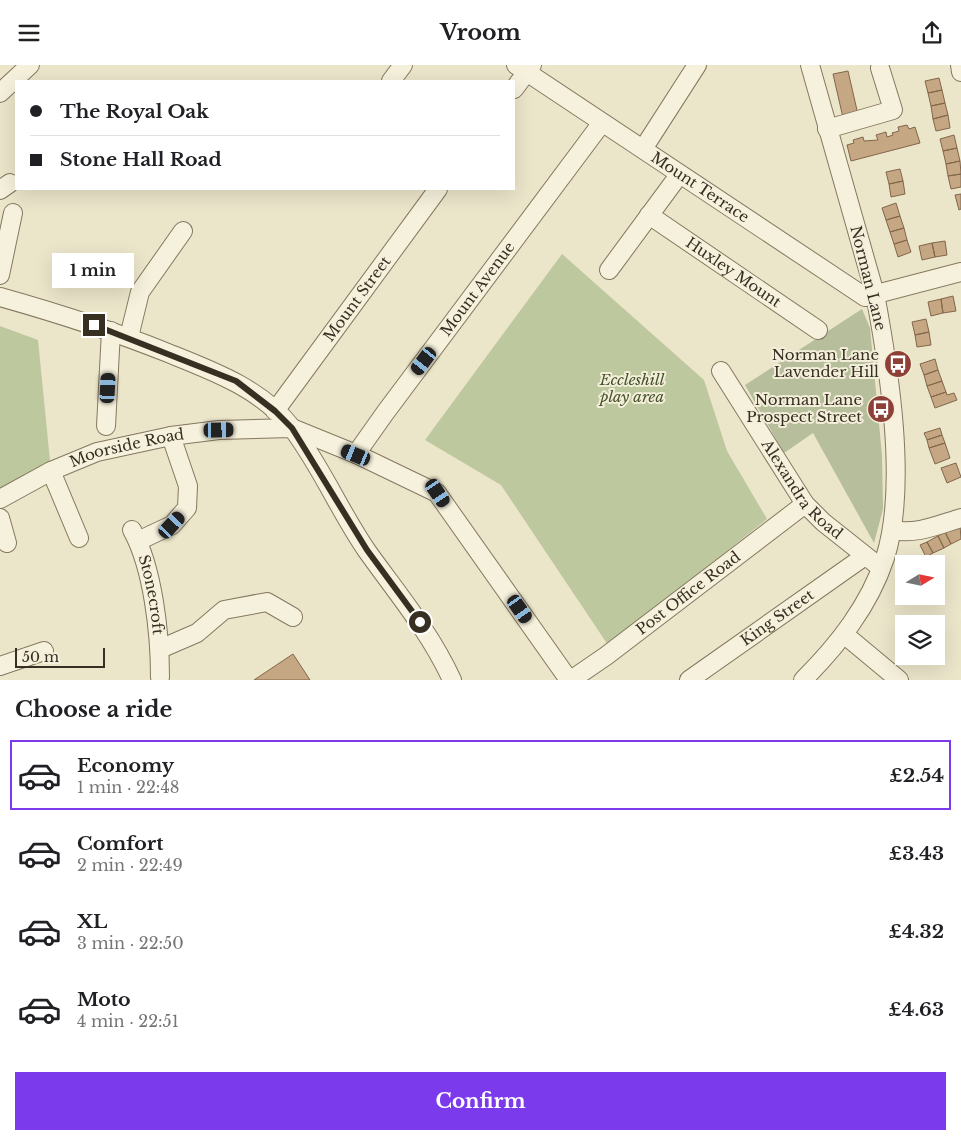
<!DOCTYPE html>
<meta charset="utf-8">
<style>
:root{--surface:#fff;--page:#f2f2f2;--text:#202124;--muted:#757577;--line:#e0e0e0;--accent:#7c3aed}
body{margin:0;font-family:"Libre Baskerville",serif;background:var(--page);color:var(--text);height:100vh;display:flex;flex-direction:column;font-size:19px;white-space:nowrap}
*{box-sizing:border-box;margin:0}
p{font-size:16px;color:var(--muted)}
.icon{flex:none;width:28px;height:28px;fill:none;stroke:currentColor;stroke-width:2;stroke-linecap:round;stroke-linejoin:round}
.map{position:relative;height:615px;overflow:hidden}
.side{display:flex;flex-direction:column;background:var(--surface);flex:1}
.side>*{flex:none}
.hud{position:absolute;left:15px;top:15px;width:500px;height:110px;border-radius:0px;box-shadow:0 5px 20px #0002;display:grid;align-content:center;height:110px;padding:0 15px;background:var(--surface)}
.needle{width:32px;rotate:80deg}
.tools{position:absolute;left:895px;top:490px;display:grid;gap:10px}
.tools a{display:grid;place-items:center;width:50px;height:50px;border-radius:0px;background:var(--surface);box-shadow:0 5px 20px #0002;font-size:25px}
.scale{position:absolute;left:15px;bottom:12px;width:90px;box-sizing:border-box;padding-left:5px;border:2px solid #372f22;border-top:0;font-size:14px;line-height:18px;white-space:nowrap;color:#372f22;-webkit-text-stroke:4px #f3eed9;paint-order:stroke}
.end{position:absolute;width:22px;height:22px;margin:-11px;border:6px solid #372f22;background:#fff;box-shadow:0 0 0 2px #fff}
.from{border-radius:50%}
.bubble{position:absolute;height:35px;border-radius:0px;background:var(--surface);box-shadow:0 5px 20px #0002;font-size:16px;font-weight:700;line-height:35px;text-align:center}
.car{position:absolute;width:15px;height:30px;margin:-15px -8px;border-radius:6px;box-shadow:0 0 4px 1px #0007;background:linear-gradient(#222 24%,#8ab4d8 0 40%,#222 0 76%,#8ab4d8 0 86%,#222 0)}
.hud b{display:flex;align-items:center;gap:18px;height:48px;font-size:19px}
.hud b+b{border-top:1px solid var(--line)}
.hud i{width:12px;height:12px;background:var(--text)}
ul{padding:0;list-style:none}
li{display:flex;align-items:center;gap:15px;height:70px;margin:0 10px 8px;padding:0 5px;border:2px solid transparent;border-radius:0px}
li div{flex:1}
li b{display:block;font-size:19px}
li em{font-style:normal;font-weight:700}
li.current{border-color:var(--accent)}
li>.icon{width:45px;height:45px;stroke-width:1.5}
h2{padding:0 15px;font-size:22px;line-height:60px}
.action{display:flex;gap:10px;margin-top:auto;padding:10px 15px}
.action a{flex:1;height:58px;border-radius:0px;background:var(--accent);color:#fff;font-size:20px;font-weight:700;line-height:58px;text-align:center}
header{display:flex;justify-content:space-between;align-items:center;height:65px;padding:0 15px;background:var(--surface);font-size:22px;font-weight:700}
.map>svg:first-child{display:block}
.green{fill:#bec89e}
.cemetery{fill:#b6be9c}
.building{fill:#c5a784;stroke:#826648}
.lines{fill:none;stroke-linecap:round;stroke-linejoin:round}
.minor-casing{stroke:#857860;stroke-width:20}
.minor{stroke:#f6f1dc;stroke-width:18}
.route{stroke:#372f22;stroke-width:6}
.labels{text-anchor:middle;stroke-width:4;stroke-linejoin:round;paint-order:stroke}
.street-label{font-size:15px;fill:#372f22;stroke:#f3eed9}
.poi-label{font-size:15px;fill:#372f22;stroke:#f3eed9;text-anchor:end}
.park-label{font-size:15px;font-style:italic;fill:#43522a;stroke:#f3eed9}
</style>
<header><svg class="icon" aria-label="menu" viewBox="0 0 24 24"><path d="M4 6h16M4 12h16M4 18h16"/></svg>Vroom<svg class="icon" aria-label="share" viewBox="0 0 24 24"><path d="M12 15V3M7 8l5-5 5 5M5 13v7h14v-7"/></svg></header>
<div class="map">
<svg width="961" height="615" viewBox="0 0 961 615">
<rect width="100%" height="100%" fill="#ebe5ca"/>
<path class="green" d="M 562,189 L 704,315 L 727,386 L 767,454 L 608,580 L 501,420 L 425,375 Z
M 0,261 L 38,275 L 51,406 L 0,434 Z"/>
<path class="cemetery" d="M 862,244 L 870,263 L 882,391 L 883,444 L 874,478 L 813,368 L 784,388 L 745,320 Z"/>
<path class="building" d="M 848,6 L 859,54 L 844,57 L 833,9 Z
M 939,13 L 942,25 L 928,28 L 925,16 Z
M 942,25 L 945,38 L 931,41 L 928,28 Z
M 945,38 L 948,50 L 933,54 L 931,41 Z
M 948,50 L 950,63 L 936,66 L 933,54 Z
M 907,60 L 909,64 L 915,62 L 920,78 L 851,96 L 847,80 L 854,78 L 853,75 L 863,72 L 864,76 L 878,75 L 876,70 L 886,67 L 887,72 L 893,70 L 892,68 L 899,66 L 898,62 Z
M 954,70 L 957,83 L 943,86 L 940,74 Z
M 957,83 L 960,96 L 946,99 L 943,86 Z
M 960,96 L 961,109 L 948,111 L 946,99 Z
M 900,104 L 903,116 L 889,119 L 886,107 Z
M 961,109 L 961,122 L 951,124 L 948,111 Z
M 903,116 L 905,129 L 891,132 L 889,119 Z
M 961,129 L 961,144 L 959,145 L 955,130 Z
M 896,138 L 900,151 L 886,155 L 882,143 Z
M 900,151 L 904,163 L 890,167 L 886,155 Z
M 904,163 L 907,175 L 894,179 L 890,167 Z
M 907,175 L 911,187 L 898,192 L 894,179 Z
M 945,176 L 947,190 L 935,192 L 932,178 Z
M 932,178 L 935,192 L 922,195 L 919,181 Z
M 953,231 L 956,246 L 943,248 L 941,234 Z
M 941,234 L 943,248 L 931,251 L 928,237 Z
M 926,254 L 929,267 L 915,270 L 912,257 Z
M 929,267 L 931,280 L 917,282 L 915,270 Z
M 935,294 L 938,305 L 924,310 L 920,299 Z
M 938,305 L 942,316 L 927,321 L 924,310 Z
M 942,316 L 946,327 L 931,332 L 927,321 Z
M 946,327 L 947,330 L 954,328 L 957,335 L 935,343 L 931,332 Z
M 940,363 L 942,370 L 927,375 L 924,368 Z
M 942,370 L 945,378 L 929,383 L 927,375 Z
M 945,378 L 950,393 L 935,399 L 929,383 Z
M 956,398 L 961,412 L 947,418 L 941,403 Z
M 960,460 L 961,474 L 951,479 L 945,467 Z
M 945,467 L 951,479 L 944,483 L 938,471 Z
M 938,471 L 944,483 L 933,488 L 927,477 Z
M 927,477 L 933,488 L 926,492 L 920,480 Z
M 293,589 L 310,615 L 254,615 Z"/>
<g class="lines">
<g class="minor-casing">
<g id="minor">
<path id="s1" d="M 516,0 L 865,232 L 961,207"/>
<path d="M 960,0 L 961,7"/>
<path d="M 391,16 L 403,0"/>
<path d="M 514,24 L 532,0"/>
<path d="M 0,28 L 30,0"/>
<path d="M 827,64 L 893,45 L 880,3"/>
<path d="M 643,84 L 697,0"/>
<path d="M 0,125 L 10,118"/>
<path id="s2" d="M 649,150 L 818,265"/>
<path d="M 609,205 L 679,110"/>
<path d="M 0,210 L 13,148"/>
<path d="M 0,232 C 57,248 113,266 168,288 C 213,306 262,324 292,363 C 321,401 340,447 367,486 C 397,528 430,567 452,615"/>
<path d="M 129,272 L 140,227 L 183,166"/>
<path id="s3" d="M 721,306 L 805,439 L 823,457 L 881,503"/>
<path id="s4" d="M 275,346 L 438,124"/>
<path d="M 106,361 L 111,266"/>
<path id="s5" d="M 356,389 L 385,348 L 601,59"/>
<path d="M 51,406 L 79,473"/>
<path id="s6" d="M 0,434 L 51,406 L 97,387 L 171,371 L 219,365 L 292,363 L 356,389 L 437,428 L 569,615"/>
<path d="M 0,453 L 7,478"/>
<path id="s7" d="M 132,465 C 153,503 160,568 160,612"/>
<path d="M 892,465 C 916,470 938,460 961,453"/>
<path d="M 138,476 L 172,460 L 187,443 L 188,421 L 171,371"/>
<path d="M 845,570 L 899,615"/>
<path d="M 160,584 L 197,568 L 224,545 L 267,537 L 293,552"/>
<path d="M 0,601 L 44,586"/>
<path id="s8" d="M 571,615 L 606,591 L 805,439"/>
<path id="s9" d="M 689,615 L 865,491"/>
<path d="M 803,615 C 838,580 869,541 885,493 C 908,421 889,304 875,229 L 810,0"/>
</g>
</g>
<use href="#minor" class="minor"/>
</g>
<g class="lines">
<path class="route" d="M 94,260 L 236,316 L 275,346 L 292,363 L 367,485 L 420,557"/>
</g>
<defs>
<g id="bus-disc" transform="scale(1.4375)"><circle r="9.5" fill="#8e4036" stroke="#f3eed9"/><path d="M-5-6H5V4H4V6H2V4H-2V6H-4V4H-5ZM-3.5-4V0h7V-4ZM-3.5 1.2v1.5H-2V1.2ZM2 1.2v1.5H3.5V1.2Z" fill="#fff"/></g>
</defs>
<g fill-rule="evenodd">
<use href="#bus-disc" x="898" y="299"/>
<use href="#bus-disc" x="881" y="344"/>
</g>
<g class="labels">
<g class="street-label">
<text dy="5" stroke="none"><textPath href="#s1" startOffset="221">Mount Terrace</textPath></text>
<text dy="5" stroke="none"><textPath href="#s2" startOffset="102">Huxley Mount</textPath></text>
<text transform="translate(868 213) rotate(76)" y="5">Norman Lane</text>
<text dy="5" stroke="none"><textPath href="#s5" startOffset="205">Mount Avenue</textPath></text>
<text dy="5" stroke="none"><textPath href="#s4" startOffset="139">Mount Street</textPath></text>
<text dy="5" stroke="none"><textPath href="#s6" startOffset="138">Moorside Road</textPath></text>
<text dy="5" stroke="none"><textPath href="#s3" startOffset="144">Alexandra Road</textPath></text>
<text dy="5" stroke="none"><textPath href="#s8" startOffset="146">Post Office Road</textPath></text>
<text dy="5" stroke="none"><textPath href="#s7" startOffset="68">Stonecroft</textPath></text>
<text dy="5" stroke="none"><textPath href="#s9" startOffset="108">King Street</textPath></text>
</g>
<g class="poi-label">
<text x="879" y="295">Norman Lane<tspan x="879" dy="17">Lavender Hill</tspan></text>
<text x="862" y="340">Norman Lane<tspan x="862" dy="17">Prospect Street</tspan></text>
</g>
<g class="park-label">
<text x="632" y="320">Eccleshill<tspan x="632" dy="17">play area</tspan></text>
</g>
</g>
</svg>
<div class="tools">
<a><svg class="needle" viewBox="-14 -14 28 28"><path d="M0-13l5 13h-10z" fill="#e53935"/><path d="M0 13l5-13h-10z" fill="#757577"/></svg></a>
<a><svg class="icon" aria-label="layers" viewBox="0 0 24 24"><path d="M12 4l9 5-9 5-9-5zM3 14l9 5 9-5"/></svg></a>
</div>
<div class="scale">50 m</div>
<i class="end from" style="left:420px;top:557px"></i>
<i class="end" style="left:94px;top:260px"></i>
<div class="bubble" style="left:52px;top:188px;width:82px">1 min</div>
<i class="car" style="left:424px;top:296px;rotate:217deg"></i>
<i class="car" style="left:108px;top:323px;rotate:3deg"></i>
<i class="car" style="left:219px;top:365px;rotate:89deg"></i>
<i class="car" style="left:356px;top:390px;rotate:292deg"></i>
<i class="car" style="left:438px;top:428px;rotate:146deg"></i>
<i class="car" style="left:172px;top:460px;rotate:43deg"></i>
<i class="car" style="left:520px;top:544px;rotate:145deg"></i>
<div class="hud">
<b><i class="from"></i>The Royal Oak</b>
<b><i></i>Stone Hall Road</b>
</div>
</div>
<section class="side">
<h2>Choose a ride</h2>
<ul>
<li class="current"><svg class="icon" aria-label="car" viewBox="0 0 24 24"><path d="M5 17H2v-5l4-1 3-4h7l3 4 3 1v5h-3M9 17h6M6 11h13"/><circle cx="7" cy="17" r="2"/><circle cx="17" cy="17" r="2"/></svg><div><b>Economy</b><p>1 min · 22:48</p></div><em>£2.54</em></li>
<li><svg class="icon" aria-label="car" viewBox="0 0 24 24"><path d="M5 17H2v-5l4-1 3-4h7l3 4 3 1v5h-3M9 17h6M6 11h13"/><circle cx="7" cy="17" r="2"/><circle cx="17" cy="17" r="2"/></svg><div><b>Comfort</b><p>2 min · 22:49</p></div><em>£3.43</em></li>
<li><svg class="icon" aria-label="car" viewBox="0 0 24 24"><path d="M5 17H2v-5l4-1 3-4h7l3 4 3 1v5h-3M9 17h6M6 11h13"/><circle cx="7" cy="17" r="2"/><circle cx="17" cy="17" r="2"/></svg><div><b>XL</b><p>3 min · 22:50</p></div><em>£4.32</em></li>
<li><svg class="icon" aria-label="car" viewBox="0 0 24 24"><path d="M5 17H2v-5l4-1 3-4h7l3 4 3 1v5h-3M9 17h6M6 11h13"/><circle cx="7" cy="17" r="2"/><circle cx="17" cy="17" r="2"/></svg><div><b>Moto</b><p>4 min · 22:51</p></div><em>£4.63</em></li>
</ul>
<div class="action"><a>Confirm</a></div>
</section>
